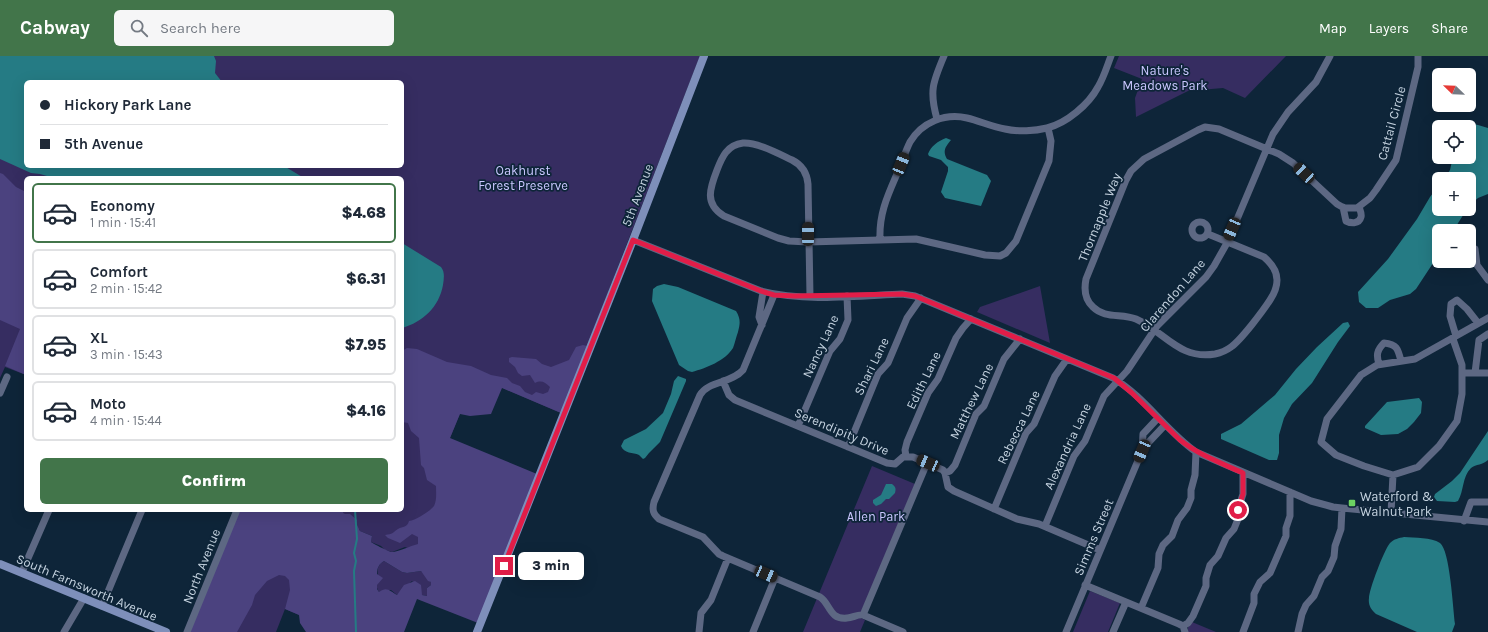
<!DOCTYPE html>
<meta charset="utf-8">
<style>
:root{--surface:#fff;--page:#f6f6f7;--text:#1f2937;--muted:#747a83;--line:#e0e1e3;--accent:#42754a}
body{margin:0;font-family:Karla,sans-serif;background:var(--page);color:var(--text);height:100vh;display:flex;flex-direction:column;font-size:15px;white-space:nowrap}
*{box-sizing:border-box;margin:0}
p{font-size:13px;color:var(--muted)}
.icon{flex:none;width:22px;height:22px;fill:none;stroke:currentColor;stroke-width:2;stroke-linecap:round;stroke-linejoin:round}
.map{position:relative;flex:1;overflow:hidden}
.sheet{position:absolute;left:24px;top:120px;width:380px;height:336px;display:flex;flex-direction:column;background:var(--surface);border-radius:6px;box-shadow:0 4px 16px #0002}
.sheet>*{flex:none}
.banner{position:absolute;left:24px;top:24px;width:380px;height:88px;border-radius:6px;box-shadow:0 4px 16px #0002;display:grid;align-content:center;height:88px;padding:0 16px;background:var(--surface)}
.needle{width:26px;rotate:293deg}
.buttons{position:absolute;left:1432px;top:12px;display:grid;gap:8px}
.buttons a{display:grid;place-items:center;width:44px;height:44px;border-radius:6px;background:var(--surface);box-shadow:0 4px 16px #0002;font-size:20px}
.end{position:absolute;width:18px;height:18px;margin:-9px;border:5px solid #e11d48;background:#fff;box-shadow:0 0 0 2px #fff}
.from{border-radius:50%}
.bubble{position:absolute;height:28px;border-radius:6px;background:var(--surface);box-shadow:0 4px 16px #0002;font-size:13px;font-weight:800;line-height:28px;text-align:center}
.car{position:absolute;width:12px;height:24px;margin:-12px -6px;border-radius:5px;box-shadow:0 0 3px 1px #0007;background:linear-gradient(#222 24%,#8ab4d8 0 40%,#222 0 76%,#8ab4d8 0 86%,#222 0)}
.banner b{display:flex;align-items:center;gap:14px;height:38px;font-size:15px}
.banner b+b{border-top:1px solid var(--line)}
.banner i{width:10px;height:10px;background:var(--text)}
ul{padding:7px 0 0;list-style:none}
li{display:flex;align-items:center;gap:12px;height:60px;margin:0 8px 6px;padding:0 8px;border:2px solid var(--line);border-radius:6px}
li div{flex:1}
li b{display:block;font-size:15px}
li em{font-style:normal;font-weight:800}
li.selected{border-color:var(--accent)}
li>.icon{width:36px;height:36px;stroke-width:1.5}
.action{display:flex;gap:8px;margin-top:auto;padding:8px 16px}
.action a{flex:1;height:46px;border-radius:6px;background:var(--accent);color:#fff;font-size:16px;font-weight:800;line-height:46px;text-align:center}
header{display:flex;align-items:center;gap:24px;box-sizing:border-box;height:56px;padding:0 20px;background:var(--accent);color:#fff}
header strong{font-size:19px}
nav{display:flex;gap:22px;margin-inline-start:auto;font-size:14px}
.search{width:280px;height:36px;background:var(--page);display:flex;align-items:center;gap:10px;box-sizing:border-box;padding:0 14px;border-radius:6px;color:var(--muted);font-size:15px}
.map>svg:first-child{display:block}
.green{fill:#362d61;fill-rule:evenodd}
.forest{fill:#4b427f;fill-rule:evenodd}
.water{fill:#257b84}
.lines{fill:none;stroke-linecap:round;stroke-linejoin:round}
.stream{stroke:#257b84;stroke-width:2}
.street{stroke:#5d6883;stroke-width:7}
.secondary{stroke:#7e8fba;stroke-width:8}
.route{stroke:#e11d48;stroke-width:5}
.poi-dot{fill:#6cd362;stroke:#0e2539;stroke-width:1.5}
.labels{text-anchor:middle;stroke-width:3.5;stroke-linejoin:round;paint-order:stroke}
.park-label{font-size:13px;fill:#cac6fe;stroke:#0e2539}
.street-label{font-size:13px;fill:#c5d3e0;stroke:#0e2539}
.poi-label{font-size:13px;fill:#c5d3e0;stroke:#0e2539;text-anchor:start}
</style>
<header>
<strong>Cabway</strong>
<div class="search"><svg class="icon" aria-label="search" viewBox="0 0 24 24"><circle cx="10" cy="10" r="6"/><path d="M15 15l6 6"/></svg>Search here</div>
<nav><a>Map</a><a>Layers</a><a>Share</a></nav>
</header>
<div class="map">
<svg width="1488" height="576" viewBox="0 0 1488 576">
<rect width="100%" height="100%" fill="#0e2539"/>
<path class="green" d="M 0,0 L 700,0 L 561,357 L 475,320 L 450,382 L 493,527 L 405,491 L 392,496 L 385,494 L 381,490 L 371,486 L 372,480 L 360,475 L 359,473 L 318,530 L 404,576 L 340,576 L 285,553 L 276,576 L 190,576 L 240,454 L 402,454 L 402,122 L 26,122 L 26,319 L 5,311 L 0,322 ZM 26,26 L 402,26 L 402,110 L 26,110 Z
M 1119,0 L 1286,0 L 1245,42 L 1223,32 L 1188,35 L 1136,61 L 1135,42 L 1142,23 L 1114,12 Z
M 1040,230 L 1050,287 L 977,256 L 980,251 Z
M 872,410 L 915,428 L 859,561 L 865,564 L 860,576 L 803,576 Z
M 384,505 L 402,516 L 407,517 L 421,515 C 425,518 426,522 431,526 L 431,529 L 427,532 L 427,540 L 422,539 L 412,525 L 397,539 L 391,534 L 379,536 C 376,531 376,529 379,525 C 377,516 376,510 384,505 Z
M 1090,535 L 1120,547 L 1108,576 L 1073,576 Z
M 1192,566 L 1216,576 L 1188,576 L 1188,571 Z"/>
<path class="forest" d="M 0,117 L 3,118 L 16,131 L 26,136 L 26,319 L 5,310 L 20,273 L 0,264 Z
M 583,289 L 587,290 L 561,357 L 502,332 L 491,358 L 470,360 L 460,358 L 450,382 L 537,418 L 478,567 L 417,543 L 404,576 L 306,576 L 300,567 L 299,559 L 285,553 L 290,534 L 289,524 L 285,520 L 279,519 L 267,525 L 255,539 L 252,549 L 237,576 L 190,576 L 240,454 L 344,454 L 343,457 L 345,458 L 350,458 L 357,464 L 357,469 L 360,475 L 372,480 L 371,486 C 374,488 389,496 392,496 C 398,496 410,490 418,488 L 418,481 L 412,478 L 400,487 L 388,482 L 385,479 C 393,478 392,477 398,473 C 403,470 407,472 409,465 C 416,464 429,456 434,450 C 437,444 436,436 436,430 L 427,424 L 424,412 L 421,409 L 419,382 L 411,375 L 408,367 L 402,366 L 402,295 L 407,292 L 417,293 L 447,306 L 471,310 L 491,319 L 507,322 L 512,327 L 520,330 L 525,336 L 532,339 L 536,336 L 543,338 L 548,336 L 550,331 C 545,326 541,324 535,327 L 530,319 L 522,320 L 518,317 L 515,311 L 509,306 L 509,302 L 512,301 L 536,303 L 542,308 L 551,311 L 569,304 L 576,291 ZM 384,505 L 402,516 L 407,517 L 421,515 L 428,525 L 431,526 L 431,529 L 427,532 L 427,540 L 422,539 L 421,529 L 415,525 L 404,529 L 397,539 C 390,535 387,530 379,536 L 377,533 L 377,529 L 383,522 L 377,518 C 377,512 379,508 384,505 Z"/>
<path class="water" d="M 0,0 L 214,0 L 216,5 L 215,17 L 222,26 L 26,26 L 26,110 L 284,110 L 304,122 L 54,122 L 40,118 L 31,117 L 0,103 Z
M 1464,66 L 1478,69 L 1488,72 L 1488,138 L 1478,142 L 1469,150 L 1469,123 L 1444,123 L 1450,114 L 1453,101 L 1469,101 L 1469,71 L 1459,71 Z
M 946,82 L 951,84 C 946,90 942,95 947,103 L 987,119 L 991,125 L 981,150 L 945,142 L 941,136 L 948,115 L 948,111 L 941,104 L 929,100 L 928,98 C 931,90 938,85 946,82 Z
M 1439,129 L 1439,153 L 1467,153 L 1453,175 L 1439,175 L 1439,198 L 1416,233 L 1410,238 L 1390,244 L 1378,252 L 1366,252 L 1359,246 L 1358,236 L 1388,203 L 1417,163 L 1430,141 Z
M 402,187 L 441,211 C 445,216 444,222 443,229 C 439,251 423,266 402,272 Z
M 664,228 L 678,231 L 736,255 C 741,263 740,268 738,276 C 736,281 735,287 733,292 C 725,305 706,312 692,316 L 688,315 L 679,309 L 652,245 L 653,233 L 657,230 Z
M 1348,266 L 1350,270 L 1338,286 L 1312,327 L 1292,348 L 1284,362 L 1279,379 L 1279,397 L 1277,404 L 1269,404 L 1221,383 L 1221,378 L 1241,368 L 1275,339 L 1296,313 L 1317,291 L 1343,267 Z
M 678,320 L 686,323 L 686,325 L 660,386 L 649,397 L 645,402 L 643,403 L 639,399 C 633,396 624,398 621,390 L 624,384 L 646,373 L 663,357 L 671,338 L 674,325 Z
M 1419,342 L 1422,346 L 1421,357 L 1414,366 L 1407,373 L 1398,378 L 1381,379 L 1365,372 L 1365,370 L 1387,346 Z
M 1488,375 L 1488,404 C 1483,409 1476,408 1471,412 C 1462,421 1464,435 1458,445 L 1455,446 L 1437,445 L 1434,441 L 1435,438 L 1452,425 L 1460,417 Z
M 886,428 L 892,428 C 896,431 896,433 895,437 L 889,443 L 886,443 L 881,448 L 876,450 L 873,447 L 873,444 L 881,439 Z
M 1404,481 C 1415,482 1431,481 1440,487 C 1450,494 1453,553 1455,568 L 1452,576 L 1417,576 L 1376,558 C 1371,554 1368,549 1369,542 C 1369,534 1384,494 1390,487 C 1394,483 1399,482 1404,481 Z"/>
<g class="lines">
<path class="stream" d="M 355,454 L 357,483 L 354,497 L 356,505 L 354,515 L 356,576"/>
<path class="street" d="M 937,63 C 929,35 933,26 944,0
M 1343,151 L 1346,165 C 1350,167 1359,169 1361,161 C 1362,158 1360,154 1359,151
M1192 174a8 8 0 1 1 16 0a8 8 0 1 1-16 0Z
M 1208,178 L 1264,201 C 1271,207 1277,214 1277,224 C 1277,231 1274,238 1270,244 C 1263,255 1241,284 1231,291 C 1227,294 1220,297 1215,298 C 1179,304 1165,276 1136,263 C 1122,257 1105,263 1093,251 C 1085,244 1084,233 1086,223 L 1126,124 L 1131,115 L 1144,103 L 1198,74 L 1205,71 L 1219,73 L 1279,98 L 1293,107 L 1337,148 L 1344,152 L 1357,152 L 1370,142 L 1376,134 L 1396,104 L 1418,11 L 1418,0
M 880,183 C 879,155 889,137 900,111 C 903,103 906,94 910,86 C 922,66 945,57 967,62 C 980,65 992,71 1005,73 C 1018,76 1035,75 1047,72 C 1067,67 1089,48 1098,31 C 1104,21 1107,10 1111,0
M 633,184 L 761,235 C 803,246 858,240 902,238 L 915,240 L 1113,322 C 1145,341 1166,375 1196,396 L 1311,445 L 1333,451 L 1342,452 L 1488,466
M 1475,193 L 1477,209 L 1488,224
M 774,239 L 743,314 C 732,327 708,325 700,339 L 654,446 C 652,454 653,458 659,463 L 703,481 L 719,498 L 723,500 L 820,541 C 830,547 829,564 847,562 C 853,562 857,558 863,559 L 903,576
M 810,240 L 808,128 C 807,117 802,109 792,104 C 779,98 757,86 743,87 C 727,89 722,101 717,114 C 710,132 704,148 724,160 L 778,182 L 789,185 L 808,186 L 916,183 L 985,199 L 1000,200 L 1006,197 L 1016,185 L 1049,105 L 1051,85 L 1048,72
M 762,269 L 759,261 L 763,236
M 1456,280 L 1450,260 L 1451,248 L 1457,244 L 1467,253 L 1478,267
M 1453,283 L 1462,309 L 1462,338 L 1457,365 L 1439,390 L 1418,411 L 1393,419 L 1364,410 L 1336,399 L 1321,386 L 1327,363 L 1361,319 L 1377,309 L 1415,303 L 1488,262
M 1379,308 C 1376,299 1377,294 1384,287 C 1397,288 1398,293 1401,305
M 1462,317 L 1488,317
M 1475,317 L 1479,284 L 1488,278
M 723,325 L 729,339 L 735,344 L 887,407 L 895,408 L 903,401 L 913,401 L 943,414 L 945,417 L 948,431 L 954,435 L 1017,463 L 1039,468 L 1100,494
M 0,337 L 7,321
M 798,370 L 830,295 L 840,283 L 848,264 L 847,240
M 848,391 L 878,318 L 888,307 L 907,262 L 921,242
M 1142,395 L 1143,378 L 1158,362
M 906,400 L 905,394 L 907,386 L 928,337 L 938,323 L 956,282 L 963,272 L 971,263
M 945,417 L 950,415 L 955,409 L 976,358 L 984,350 L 1004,303 L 1020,283
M 994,453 L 1026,377 L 1034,368 L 1055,320 L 1067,303
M 1391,457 L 1393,419
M 1464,465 L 1471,446 L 1488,446
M 1045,470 L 1074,400 L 1085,385 L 1104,340 L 1127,315 L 1157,270 L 1206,221 L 1214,210 L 1227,187 L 1273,78 L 1288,56 L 1316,26 L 1330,0
M 22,516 L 49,454
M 1085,529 L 1179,568 L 1183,570 L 1185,576
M 102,550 L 142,454
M 1141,552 L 1158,512 L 1159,498 L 1163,489 L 1172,480 L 1178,464 L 1187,452 L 1191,442 L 1191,434 L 1195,419 L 1196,396
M 863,559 L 927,407
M 1183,570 L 1188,567 L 1193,560 L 1206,530 L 1206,522 L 1210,509 L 1218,500 L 1226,482 L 1234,473 L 1238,463 L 1238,454 L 1243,438 L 1243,417
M 64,576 L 84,542
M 187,576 L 237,454
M 699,576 L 701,557 L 711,544 L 728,502
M 753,576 L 775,522
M 1066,576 L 1142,395 L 1147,388 L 1165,369
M 1113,576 L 1126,546
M 1243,576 L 1254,547 L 1254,538 L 1260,526 L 1270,517 L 1286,480 L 1286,472 L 1290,460 L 1290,436
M 1298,576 L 1302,558 L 1306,549 L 1314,540 L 1322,521 L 1328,515 L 1334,501 L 1335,490 L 1341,473 L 1342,452"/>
<path class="secondary" d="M 0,508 L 166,576
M 477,576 L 633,184 L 704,0"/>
</g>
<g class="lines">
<path class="route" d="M 504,510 L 633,184 L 761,235 L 774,239 L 795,240 L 902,238 L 915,240 L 1114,322 L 1132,337 L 1180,384 C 1199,399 1221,407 1243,417 L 1243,438 L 1238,454"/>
</g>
<rect class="poi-dot" x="1348" y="443" width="8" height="8" rx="2"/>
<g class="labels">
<g class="park-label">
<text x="1165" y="19">Nature's<tspan x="1165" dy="15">Meadows Park</tspan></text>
<text x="523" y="119">Oakhurst<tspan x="523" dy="15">Forest Preserve</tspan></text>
<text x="876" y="465">Allen Park</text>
</g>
<g class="street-label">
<text transform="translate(1391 67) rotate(-75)" y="5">Cattail Circle</text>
<text transform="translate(637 139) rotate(-69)" y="5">5th Avenue</text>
<text transform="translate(1099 161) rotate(-68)" y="5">Thornapple Way</text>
<text transform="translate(1172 239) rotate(-49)" y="5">Clarendon Lane</text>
<text transform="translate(820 290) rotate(-65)" y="5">Nancy Lane</text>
<text transform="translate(871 310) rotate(-64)" y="5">Shari Lane</text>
<text transform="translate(923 324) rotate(-64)" y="5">Edith Lane</text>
<text transform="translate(971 345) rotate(-64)" y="5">Matthew Lane</text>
<text transform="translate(1018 371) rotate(-64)" y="5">Rebecca Lane</text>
<text transform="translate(842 375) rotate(23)" y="5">Serendipity Drive</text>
<text transform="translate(1067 390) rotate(-65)" y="5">Alexandria Lane</text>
<text transform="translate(1093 481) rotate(-67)" y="5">Simms Street</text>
<text transform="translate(201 510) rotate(-68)" y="5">North Avenue</text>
<text transform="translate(87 531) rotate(23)" y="5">South Farnsworth Avenue</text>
</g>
<g class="poi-label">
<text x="1360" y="445">Waterford &amp;<tspan x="1360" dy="15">Walnut Park</tspan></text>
</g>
</g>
</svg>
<div class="buttons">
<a><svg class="needle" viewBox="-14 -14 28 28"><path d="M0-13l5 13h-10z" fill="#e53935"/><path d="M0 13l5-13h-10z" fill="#747a83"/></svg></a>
<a><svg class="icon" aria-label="locate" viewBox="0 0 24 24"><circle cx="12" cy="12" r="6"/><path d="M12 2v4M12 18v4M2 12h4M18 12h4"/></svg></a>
<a>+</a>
<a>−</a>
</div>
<i class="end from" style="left:1238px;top:454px"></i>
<i class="end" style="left:504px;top:510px"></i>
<div class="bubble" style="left:518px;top:496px;width:66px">3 min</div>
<i class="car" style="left:901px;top:108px;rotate:22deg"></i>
<i class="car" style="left:1304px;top:117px;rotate:313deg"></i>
<i class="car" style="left:1232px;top:173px;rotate:203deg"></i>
<i class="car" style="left:808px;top:178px;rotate:0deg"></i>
<i class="car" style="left:1142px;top:395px;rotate:203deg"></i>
<i class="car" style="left:928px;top:407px;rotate:293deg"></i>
<i class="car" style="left:766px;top:518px;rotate:113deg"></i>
<div class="banner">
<b><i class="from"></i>Hickory Park Lane</b>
<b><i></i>5th Avenue</b>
</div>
<section class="sheet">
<ul>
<li class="selected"><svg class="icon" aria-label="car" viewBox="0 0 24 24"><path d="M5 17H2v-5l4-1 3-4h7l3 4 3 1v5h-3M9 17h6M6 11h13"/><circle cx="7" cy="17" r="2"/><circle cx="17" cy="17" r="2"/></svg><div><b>Economy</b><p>1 min · 15:41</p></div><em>$4.68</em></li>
<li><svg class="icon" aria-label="car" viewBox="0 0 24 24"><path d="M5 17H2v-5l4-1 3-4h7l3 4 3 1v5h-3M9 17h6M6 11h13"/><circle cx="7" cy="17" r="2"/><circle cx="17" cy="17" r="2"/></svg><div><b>Comfort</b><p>2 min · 15:42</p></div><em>$6.31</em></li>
<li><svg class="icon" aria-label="car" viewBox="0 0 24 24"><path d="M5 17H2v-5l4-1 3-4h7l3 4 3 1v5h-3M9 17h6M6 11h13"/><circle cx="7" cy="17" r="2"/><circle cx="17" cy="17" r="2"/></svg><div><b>XL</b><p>3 min · 15:43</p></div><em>$7.95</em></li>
<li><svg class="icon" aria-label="car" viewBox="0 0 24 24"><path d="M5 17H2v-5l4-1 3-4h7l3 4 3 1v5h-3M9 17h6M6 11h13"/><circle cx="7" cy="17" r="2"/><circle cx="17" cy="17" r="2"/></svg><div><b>Moto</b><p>4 min · 15:44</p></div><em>$4.16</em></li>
</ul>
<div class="action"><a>Confirm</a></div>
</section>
</div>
